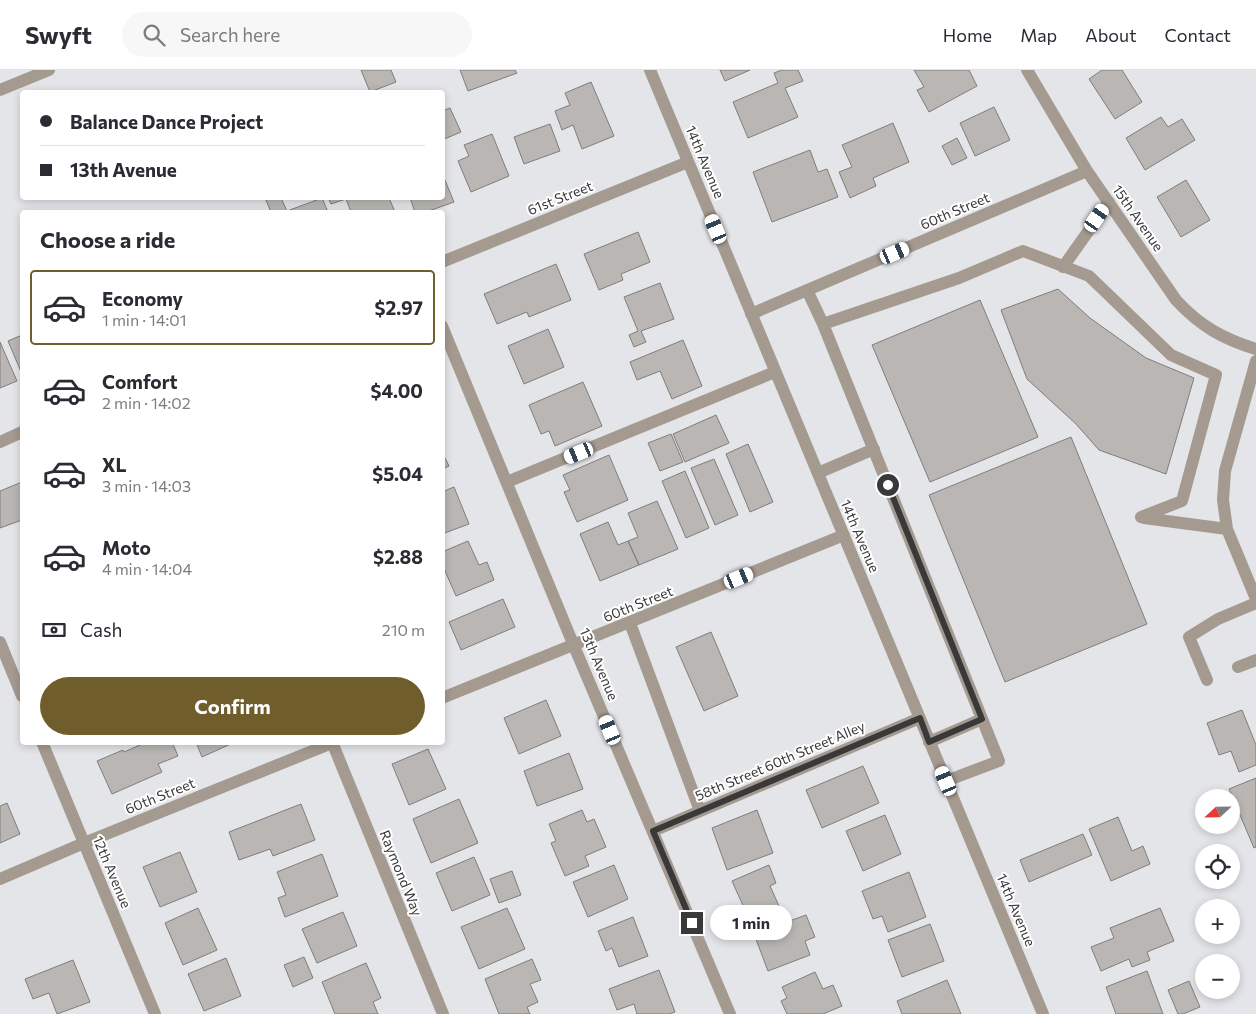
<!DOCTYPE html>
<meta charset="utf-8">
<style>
:root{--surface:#fff;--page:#f7f7f7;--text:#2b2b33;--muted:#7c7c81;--line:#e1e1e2;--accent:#6f5d2b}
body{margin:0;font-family:Commissioner,sans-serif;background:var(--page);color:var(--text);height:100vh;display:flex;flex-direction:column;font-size:19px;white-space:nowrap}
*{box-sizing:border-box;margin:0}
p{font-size:16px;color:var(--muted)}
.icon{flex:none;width:28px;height:28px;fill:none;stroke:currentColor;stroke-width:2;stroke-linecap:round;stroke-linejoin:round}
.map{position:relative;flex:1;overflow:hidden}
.sheet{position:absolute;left:20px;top:140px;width:425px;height:535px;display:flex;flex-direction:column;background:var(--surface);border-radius:5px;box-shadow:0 2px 8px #0003}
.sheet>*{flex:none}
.guide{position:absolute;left:20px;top:20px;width:425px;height:110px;border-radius:5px;box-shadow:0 2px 8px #0003;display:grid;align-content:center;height:110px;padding:0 20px;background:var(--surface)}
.needle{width:32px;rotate:248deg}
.controls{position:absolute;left:1195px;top:719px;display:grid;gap:10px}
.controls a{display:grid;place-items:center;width:45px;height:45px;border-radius:50%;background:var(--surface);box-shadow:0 2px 8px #0003;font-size:25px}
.end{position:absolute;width:22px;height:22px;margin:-11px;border:6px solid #39393a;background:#fff;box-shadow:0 0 0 2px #fff}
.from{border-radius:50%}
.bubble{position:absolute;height:35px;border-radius:18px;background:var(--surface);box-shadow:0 2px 8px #0003;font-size:16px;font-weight:700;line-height:35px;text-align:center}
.car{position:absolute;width:15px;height:30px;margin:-15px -8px;border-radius:6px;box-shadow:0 0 4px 1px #0007;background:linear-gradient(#fff 24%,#345 0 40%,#fff 0 76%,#345 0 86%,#fff 0)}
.guide b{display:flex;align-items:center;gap:18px;height:48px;font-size:19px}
.guide b+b{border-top:1px solid var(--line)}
.guide i{width:12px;height:12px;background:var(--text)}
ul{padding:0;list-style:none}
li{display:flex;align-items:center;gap:15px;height:75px;margin:0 10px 8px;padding:0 10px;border:2px solid transparent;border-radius:5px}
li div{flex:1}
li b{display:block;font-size:19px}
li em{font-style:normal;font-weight:700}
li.selected{border-color:var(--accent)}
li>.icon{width:45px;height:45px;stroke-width:1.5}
h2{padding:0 20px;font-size:22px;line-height:60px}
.pay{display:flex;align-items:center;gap:12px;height:55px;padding:0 20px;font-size:19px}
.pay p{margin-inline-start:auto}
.primary-button{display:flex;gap:10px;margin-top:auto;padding:10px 20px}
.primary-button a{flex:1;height:58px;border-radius:30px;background:var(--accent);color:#fff;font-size:20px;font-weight:700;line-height:58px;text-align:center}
header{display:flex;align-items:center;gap:30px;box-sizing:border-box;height:70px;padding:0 25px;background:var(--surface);border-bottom:1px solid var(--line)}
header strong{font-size:24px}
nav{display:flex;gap:28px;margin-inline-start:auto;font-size:18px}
.search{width:350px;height:45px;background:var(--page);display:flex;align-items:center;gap:12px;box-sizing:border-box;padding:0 18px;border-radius:28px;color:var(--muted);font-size:19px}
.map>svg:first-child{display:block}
.building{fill:#b9b6b3;stroke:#807d7b}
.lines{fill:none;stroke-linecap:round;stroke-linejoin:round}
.minor{stroke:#a59a90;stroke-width:12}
.route{stroke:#39393a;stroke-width:6}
.labels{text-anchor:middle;stroke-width:4;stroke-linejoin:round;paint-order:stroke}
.street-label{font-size:14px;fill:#39393a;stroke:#fff}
</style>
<header>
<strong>Swyft</strong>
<div class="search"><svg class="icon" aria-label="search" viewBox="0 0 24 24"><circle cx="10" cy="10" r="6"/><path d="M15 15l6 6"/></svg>Search here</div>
<nav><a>Home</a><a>Map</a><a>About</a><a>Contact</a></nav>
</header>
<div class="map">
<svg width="1256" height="944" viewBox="0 0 1256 944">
<rect width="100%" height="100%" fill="#e4e5e8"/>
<path class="building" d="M 361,0 L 391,0 L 396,12 L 370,22 Z
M 460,0 L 515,0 L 517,3 L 468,21 Z
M 720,0 L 750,0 L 725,11 Z
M 782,0 L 798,0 L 803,11 L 785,18 L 798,47 L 748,68 L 733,32 L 778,13 L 774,3 Z
M 914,0 L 969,0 L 977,16 L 929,42 L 917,20 L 924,17 Z
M 1102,0 L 1122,0 L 1142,32 L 1115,49 L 1089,9 Z
M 591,12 L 614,66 L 582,79 L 573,55 L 562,60 L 555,41 L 570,35 L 565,23 Z
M 994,37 L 1010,70 L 975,86 L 960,53 Z
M 450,38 L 461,62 L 442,70 L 442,41 Z
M 1161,47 L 1168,57 L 1182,49 L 1195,70 L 1145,100 L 1126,68 Z
M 893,53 L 909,92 L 873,108 L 876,116 L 850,128 L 839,102 L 852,97 L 842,75 Z
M 550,54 L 560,81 L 524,94 L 514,67 Z
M 492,64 L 509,106 L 471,122 L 458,91 L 469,86 L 464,75 Z
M 957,68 L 967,88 L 952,95 L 942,76 Z
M 810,80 L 818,102 L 827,99 L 838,127 L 772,152 L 753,102 Z
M 442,103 L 454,132 L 426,142 L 415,142 L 410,128 L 442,128 Z
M 1186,110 L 1210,150 L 1181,167 L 1157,127 Z
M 265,128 L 281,128 L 287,141 L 322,128 L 328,142 L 271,142 Z
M 328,128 L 389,128 L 395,142 L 351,142 L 346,129 L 331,134 Z
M 638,162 L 650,192 L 621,204 L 623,210 L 599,220 L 584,184 Z
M 556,194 L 571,230 L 529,247 L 527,242 L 497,254 L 484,224 Z
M 660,213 L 674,249 L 641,261 L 646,272 L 634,277 L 629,265 L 638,261 L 624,227 Z
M 1058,219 L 1090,248 L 1146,288 L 1194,308 L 1166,404 L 1099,380 L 1076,354 L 1027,309 L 1001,240 Z
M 980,230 L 1038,367 L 930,412 L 872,275 Z
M 548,259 L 564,297 L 524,314 L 508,276 Z
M 22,265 L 22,304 L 8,271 Z
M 683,270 L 702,316 L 672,329 L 660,301 L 637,310 L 630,292 Z
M 0,272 L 17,311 L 0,318 Z
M 583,312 L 602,356 L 555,376 L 549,361 L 541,364 L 529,335 Z
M 716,345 L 729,373 L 685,392 L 673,364 Z
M 671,364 L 683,392 L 660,401 L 648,373 Z
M 1071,367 L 1147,554 L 1005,612 L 929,425 Z
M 748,374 L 773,432 L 750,442 L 726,384 Z
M 442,382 L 449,396 L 442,399 Z
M 609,385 L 628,430 L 577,452 L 564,422 L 570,420 L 563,405 Z
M 714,389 L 738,445 L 715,455 L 691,398 Z
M 685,401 L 709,458 L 686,468 L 662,411 Z
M 22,412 L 22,450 L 0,458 L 0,421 Z
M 454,417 L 469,454 L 442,464 L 442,422 Z
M 657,431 L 678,479 L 639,495 L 628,471 L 638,467 L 628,443 Z
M 608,452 L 618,475 L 628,471 L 639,495 L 600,511 L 580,464 Z
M 468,471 L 479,495 L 487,492 L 494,510 L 456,526 L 442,494 L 442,482 Z
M 503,529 L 515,557 L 461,580 L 449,552 Z
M 711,562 L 738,626 L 704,641 L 676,577 Z
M 546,630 L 561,666 L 519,684 L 504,648 Z
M 1242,640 L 1256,675 L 1256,695 L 1239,702 L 1231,681 L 1219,685 L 1207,653 Z
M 147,672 L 172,672 L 178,686 L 158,694 L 162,702 L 112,724 L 97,691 L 123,680 L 124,682 Z
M 196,672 L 235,672 L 202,687 Z
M 428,679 L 446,719 L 409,735 L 392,694 Z
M 569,683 L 583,719 L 537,736 L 524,701 Z
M 863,696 L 879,733 L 822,758 L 806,720 Z
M 1256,708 L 1256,777 L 1254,778 L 1229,719 Z
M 459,729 L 478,773 L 431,793 L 413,749 Z
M 7,733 L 20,764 L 0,773 L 0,736 Z
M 301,734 L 315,770 L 273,786 L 270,779 L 239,790 L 229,762 Z
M 582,740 L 587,752 L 594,749 L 606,777 L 585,786 L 589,796 L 565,806 L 551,773 L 556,771 L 549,754 Z
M 757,740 L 773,783 L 727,800 L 712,758 Z
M 885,745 L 901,784 L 863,801 L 846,761 Z
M 1118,747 L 1132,781 L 1143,776 L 1150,794 L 1111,811 L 1089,759 Z
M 1083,764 L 1092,785 L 1029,812 L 1020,790 Z
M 180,782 L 197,822 L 160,837 L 143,797 Z
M 322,784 L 338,826 L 285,847 L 278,828 L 286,825 L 277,802 Z
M 474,787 L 490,825 L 452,841 L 436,803 Z
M 614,795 L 628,829 L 588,847 L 573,812 Z
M 769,795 L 776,813 L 770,816 L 779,836 L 749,849 L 732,811 Z
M 512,801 L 521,825 L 499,833 L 490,809 Z
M 909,802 L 926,847 L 888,862 L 882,846 L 873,849 L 862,821 Z
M 198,838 L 217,880 L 183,895 L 165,853 Z
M 507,838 L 525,879 L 479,899 L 461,857 Z
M 1160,838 L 1174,871 L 1147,882 L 1150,890 L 1132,897 L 1129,889 L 1101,901 L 1091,877 L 1114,868 L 1110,858 Z
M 343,842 L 357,876 L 317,893 L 302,859 Z
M 806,845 L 815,867 L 805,871 L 810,885 L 768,901 L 754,864 Z
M 633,847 L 648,886 L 619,897 L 612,878 L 606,881 L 598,861 Z
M 930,854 L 944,891 L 902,907 L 888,870 Z
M 304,887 L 313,908 L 293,917 L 284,895 Z
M 226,888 L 241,926 L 204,941 L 188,904 Z
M 532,889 L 541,910 L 530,914 L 538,932 L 527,937 L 530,944 L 499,944 L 485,909 Z
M 73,890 L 90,932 L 57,944 L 49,923 L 33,929 L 25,909 Z
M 366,893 L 381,928 L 373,932 L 378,944 L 335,944 L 322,912 Z
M 659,900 L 675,942 L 669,944 L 637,944 L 634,934 L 617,940 L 609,919 Z
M 1147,901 L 1163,944 L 1116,944 L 1106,917 Z
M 815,902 L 823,919 L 833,915 L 842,936 L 823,944 L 787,944 L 781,931 L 787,928 L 782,917 Z
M 947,910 L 961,944 L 902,944 L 897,931 Z
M 1189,911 L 1200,937 L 1183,944 L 1178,944 L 1168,920 Z"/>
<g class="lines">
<path class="minor" d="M 650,0 L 1043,944
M 1027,0 L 1087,101 L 1176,230 C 1200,256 1223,269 1256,279
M 0,20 L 49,0
M 442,192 L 688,92
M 1063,197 L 1109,132
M 807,220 L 823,254
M 751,244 L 1087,101
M 442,256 L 574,576 L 730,944
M 1256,291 L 1225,401 L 1223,430 L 1227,459 L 1256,529
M 0,372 L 22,362
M 818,403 L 874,379
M 507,412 L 775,302
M 1144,448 L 1227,459
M 630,553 L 700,741
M 0,572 L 22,626
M 1238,597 L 1256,590
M 1207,610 L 1189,567 L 1218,549 L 1256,533
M 442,628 L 844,465
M 42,672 L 155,944
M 929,672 L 982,649
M 946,711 L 999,691 L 823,254 L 959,208 L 1023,181 L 1089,206 L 1171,285 L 1216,305 L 1182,431 L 1141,447
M 653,761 L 920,648
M 0,809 L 84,773 L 332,673 L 332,672 L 443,944"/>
</g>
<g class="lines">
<path class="route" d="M 692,853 L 653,761 L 920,648 L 929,672 L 982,649 L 888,415"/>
</g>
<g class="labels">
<g class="street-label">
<text transform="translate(705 92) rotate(67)" y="5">14th Avenue</text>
<text transform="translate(560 128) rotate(-22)" y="5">61st Street</text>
<text transform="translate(955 141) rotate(-23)" y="5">60th Street</text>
<text transform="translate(1138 148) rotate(55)" y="5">15th Avenue</text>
<text transform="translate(860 466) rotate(67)" y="5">14th Avenue</text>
<text transform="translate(638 534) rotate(-22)" y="5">60th Street</text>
<text transform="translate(599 594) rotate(67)" y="5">13th Avenue</text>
<text transform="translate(780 691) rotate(-23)" y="5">58th Street 60th Street Alley</text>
<text transform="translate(160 726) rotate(-22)" y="5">60th Street</text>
<text transform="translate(112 802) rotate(67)" y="5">12th Avenue</text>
<text transform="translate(401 803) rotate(68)" y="5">Raymond Way</text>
<text transform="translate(1016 840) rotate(67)" y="5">14th Avenue</text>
</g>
</g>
</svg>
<div class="controls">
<a><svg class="needle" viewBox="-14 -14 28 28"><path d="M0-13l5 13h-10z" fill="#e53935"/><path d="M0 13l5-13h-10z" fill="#7c7c81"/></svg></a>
<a><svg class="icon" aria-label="locate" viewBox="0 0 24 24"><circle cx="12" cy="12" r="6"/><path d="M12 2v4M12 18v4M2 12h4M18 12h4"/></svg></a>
<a>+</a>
<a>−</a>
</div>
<i class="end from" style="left:888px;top:415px"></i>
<i class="end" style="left:692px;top:853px"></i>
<div class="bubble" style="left:710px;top:835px;width:82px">1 min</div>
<i class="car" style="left:1097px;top:148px;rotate:35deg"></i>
<i class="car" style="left:716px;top:159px;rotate:337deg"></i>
<i class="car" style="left:895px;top:183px;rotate:67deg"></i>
<i class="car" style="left:579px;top:383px;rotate:248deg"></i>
<i class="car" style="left:739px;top:508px;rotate:68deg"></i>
<i class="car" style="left:610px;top:660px;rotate:337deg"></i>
<i class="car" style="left:946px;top:711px;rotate:337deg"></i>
<div class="guide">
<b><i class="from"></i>Balance Dance Project</b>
<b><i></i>13th Avenue</b>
</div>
<section class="sheet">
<h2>Choose a ride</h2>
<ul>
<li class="selected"><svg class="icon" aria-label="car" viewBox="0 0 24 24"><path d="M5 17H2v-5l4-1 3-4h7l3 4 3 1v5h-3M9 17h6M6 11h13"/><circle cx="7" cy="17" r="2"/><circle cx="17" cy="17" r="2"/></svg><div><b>Economy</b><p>1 min · 14:01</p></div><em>$2.97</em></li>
<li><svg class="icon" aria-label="car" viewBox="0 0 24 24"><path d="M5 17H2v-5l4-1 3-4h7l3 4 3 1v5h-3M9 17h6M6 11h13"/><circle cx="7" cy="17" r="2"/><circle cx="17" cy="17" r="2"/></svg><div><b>Comfort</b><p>2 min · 14:02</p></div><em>$4.00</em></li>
<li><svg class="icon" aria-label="car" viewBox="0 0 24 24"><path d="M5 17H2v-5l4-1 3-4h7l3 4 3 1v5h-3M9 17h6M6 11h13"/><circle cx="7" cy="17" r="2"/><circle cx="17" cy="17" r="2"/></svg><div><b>XL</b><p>3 min · 14:03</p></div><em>$5.04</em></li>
<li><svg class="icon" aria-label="car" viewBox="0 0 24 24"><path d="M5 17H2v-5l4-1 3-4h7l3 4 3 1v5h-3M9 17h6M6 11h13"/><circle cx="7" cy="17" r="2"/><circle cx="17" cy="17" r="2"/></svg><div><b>Moto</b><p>4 min · 14:04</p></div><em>$2.88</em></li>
</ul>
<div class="pay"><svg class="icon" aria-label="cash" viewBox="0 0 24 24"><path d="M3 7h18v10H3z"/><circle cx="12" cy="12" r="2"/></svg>Cash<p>210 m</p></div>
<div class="primary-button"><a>Confirm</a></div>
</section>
</div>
